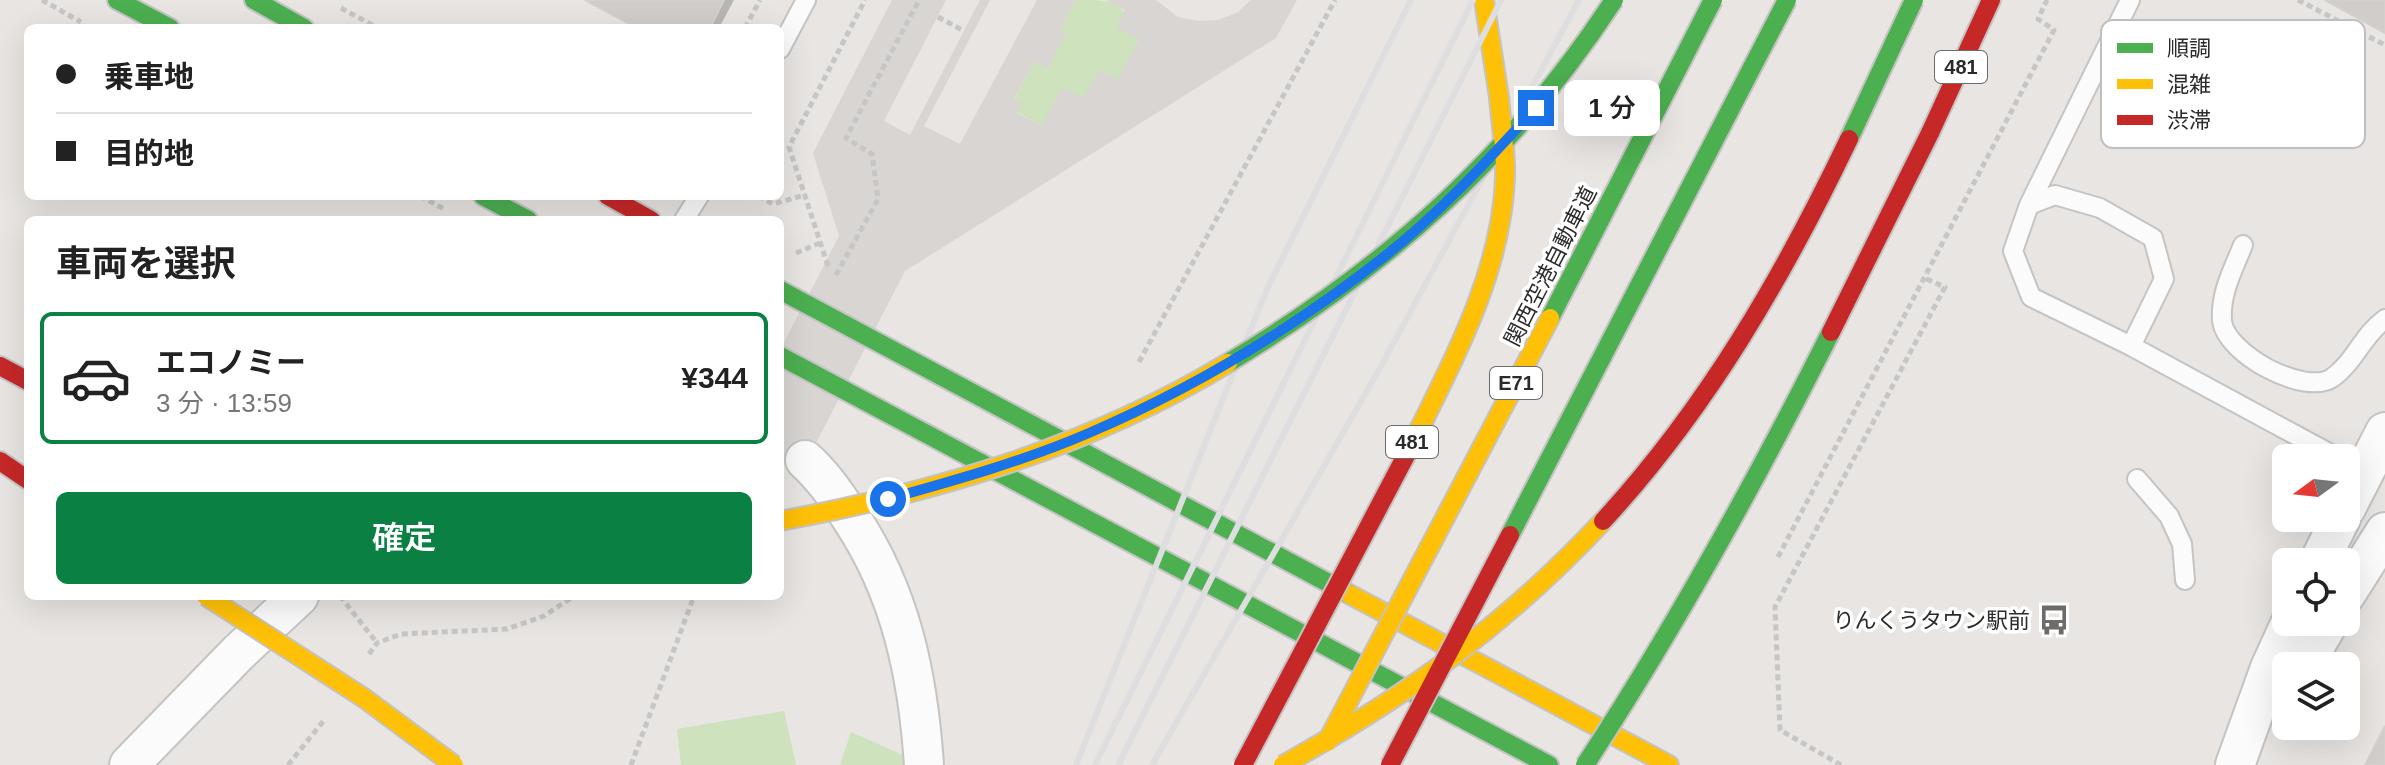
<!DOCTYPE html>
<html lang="ja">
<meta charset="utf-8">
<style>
:root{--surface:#fff;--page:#f2f2f2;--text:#222;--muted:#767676;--line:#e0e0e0;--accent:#0b8043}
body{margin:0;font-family:Arial,"Noto Sans JP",sans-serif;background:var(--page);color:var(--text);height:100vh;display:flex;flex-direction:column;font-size:30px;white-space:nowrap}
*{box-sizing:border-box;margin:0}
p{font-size:26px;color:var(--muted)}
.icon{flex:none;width:44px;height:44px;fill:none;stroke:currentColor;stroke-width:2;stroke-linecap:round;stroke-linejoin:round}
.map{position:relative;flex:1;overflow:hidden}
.sheet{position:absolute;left:24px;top:216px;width:760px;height:384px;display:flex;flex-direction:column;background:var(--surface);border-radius:12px;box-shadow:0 8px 32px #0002}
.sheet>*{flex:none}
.top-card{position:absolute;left:24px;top:24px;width:760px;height:176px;border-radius:12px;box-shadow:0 8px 32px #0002;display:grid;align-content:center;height:176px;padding:0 32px;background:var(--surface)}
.needle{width:52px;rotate:255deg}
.buttons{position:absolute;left:2272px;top:444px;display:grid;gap:16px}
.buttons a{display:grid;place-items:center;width:88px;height:88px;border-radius:12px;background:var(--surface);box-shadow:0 8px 32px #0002;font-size:40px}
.end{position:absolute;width:36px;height:36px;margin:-18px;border:10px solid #1a73e8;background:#fff;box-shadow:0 0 0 4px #fff}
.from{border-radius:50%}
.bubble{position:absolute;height:56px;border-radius:12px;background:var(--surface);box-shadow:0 8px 32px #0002;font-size:26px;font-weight:600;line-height:56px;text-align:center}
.top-card b{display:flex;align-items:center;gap:28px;height:76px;font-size:30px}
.top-card b+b{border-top:2px solid var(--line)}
.top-card i{width:20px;height:20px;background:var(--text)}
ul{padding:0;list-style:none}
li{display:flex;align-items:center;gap:24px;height:132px;margin:0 16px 12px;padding:0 16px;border:4px solid transparent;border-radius:12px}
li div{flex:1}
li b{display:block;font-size:30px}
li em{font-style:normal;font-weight:600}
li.on{border-color:var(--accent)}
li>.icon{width:72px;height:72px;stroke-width:1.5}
h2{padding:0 32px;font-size:36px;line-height:96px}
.button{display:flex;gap:16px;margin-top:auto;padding:16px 32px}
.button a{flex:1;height:92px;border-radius:12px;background:var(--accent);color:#fff;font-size:32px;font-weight:600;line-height:92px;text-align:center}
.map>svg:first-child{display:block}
.green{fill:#cde2bd}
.plaza{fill:#d8d5d2}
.shadow{fill:#0003}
.building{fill:#d0cdcb;stroke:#d3d1ce;stroke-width:2}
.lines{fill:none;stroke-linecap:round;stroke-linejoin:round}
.lane-casing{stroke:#c4c4c4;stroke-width:22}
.street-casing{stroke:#c4c4c4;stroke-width:42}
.fast-casing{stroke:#c4c4c4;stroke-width:22}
.slow-casing{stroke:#c4c4c4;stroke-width:22}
.jam-casing{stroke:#c4c4c4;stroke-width:22}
.path{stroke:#c6c6c6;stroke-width:5;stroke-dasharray:6 4;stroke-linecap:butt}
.lane{stroke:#fcfbfb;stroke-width:18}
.street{stroke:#fcfbfb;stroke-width:38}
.fast{stroke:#4caf50;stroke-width:18}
.slow{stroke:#ffc107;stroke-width:18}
.jam{stroke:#c62828;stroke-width:18}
.rail{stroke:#dedddf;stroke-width:6}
.fast-bridge-casing{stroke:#c5c3c2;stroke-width:22;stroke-linecap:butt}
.slow-bridge-casing{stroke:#c5c3c2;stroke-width:22;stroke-linecap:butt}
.jam-bridge-casing{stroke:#c5c3c2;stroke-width:22;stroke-linecap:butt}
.fast-bridge{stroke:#4caf50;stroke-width:18}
.slow-bridge{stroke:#ffc107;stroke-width:18}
.jam-bridge{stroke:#c62828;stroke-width:18}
.route{stroke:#1a73e8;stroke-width:10}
.labels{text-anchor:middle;stroke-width:7;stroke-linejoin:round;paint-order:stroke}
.shield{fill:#fff;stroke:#6b6b6b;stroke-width:2}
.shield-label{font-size:20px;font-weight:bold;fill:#2b2b2b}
.street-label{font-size:22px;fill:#2b2b2b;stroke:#fff}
.poi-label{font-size:22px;fill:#2b2b2b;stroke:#fff;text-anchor:end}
.key{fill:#fff;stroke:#bfbfbf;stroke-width:2}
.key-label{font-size:22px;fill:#2b2b2b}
</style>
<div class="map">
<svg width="2385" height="765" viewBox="0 0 2385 765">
<rect width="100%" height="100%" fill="#e8e5e2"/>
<path class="green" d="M 1076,0 C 1119,0 1121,0 1139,40 L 1118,80 L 1042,126 L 1017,112 L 1014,100 L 1034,61 L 1048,69 L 1066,33 L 1060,30 Z
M 784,711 L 796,765 L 681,765 L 677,729 Z
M 851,732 L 925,765 L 840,765 Z"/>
<path class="plaza" d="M 892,0 L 946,0 L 884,121 L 910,135 L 980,0 L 990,0 L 924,126 L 960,144 L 1037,0 L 1076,0 L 1060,30 L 1066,33 L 1048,69 L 1034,61 L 1014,99 L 1021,103 L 1017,113 L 1042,126 L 1062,88 L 1083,98 L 1099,70 L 1118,79 L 1139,40 L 1117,28 L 1125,10 L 1106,0 L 1156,0 L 1178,17 L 1199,21 L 1219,20 L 1238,12 L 1251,0 L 1297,0 L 1276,38 L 905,271 L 801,472 L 780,461 L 780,350 L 839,236 L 813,153 Z"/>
<path class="shadow" d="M 589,0 L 734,0 L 719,28 L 641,28 Z"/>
<path class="building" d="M 585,0 L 724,0 L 710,28 L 637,28 Z
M 2325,0 L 2385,0 L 2385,33 Z
M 2385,726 L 2385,765 L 2365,765 Z"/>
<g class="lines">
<g class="lane-casing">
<path id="lane" d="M 780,49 L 806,0
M 2029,205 L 2130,0
M 684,220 L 699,196
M 2243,245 C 2233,270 2220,293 2222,321 C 2226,354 2304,396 2332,378 C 2354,363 2362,336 2385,319
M 2131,346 L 2164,279 L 2153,238 L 2100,208 L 2055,195 L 2029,205 L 2013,251 L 2031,297 L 2131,346 L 2338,458
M 2137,479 L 2169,516 L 2182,544 L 2185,580"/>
</g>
<g class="street-casing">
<path id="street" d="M 805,460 C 824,477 837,497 851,518 C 901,593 918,676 924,765
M 2346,508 L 2385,432
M 2319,562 L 2341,518
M 2346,594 L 2385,532
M 2303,666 L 2329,622
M 129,765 L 238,653 L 299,596
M 2235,765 L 2270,668 L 2291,622"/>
</g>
<g class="fast-casing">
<path id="fast" d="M 117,0 L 170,28
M 254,0 L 304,28
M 483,196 L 528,220
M 780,290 L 1349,594
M 780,356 L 1549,765"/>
</g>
<g class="slow-casing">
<path id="slow" d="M 1484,0 L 1499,97
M 1349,594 L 1669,765"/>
</g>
<g class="jam-casing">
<path id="jam" d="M 1930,133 L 1991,0
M 608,196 L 651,220
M 0,366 L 28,381
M 0,461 L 28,480"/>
</g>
<path class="path" d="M 42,0 L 81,22
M 2298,0 L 2385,45
M 341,8 L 378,28
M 938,17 L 964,31
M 745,28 L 760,0
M 420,196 L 444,209
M 758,196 L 773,204 L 805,195
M 796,253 L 820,243
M 828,266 L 789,147 L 865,0
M 836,275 L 878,199 L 872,154 L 846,138 L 919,0
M 1139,362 L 1335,0
M 1778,557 L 2054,30 L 2038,19 L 2047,0
M 340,596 L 377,643
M 369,654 L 377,643 L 401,634 L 507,629 L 544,616 L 574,596
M 288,765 L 325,719
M 631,765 L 694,596
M 1841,765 L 1780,730 L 1775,607 L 1945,287 L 1924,278"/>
<use href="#lane" class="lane"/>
<use href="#street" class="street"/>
<use href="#fast" class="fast"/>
<use href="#slow" class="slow"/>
<use href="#jam" class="jam"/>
<path class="rail" d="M 1076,765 L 1267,289 L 1411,0
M 1095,765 L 1473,0
M 1118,765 L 1501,0
M 1152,765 L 1379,370 L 1579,0"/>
<g class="fast-bridge-casing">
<path id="fast-bridge" d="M 1849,139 L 1914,0
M 1550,318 L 1713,0
M 1228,363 C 1387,267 1512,156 1614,0
M 1510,535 L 1787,0
M 1585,765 C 1676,626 1756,481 1831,332"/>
</g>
<g class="slow-bridge-casing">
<path id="slow-bridge" d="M 1412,444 C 1453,360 1502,272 1505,177 C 1506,151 1501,123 1499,97
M 780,521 C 937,492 1091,446 1228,363
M 206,596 L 364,698 L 454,765
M 1327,742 L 1550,318
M 1283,765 C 1407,696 1506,625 1603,521"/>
</g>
<g class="jam-bridge-casing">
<path id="jam-bridge" d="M 1831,332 L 1930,133
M 1603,521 C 1707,408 1783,277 1849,139
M 1243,765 L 1412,444
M 1390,765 L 1510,535"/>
</g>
<use href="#fast-bridge" class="fast-bridge"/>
<use href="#slow-bridge" class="slow-bridge"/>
<use href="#jam-bridge" class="jam-bridge"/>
</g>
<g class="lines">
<path class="route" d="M 888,499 C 956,480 1024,461 1089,433 C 1194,388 1295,327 1385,256 C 1441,212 1488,160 1536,108"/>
</g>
<defs>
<g id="bus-bare" transform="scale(2.4)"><path d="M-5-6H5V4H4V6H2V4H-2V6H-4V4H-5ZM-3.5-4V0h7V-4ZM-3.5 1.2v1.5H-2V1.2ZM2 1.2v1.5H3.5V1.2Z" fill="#6d6c6b" stroke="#fff" stroke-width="2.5" paint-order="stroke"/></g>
</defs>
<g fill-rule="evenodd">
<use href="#bus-bare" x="2054" y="620"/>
</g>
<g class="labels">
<g class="shield">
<rect x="1935" y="51" width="52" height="32" rx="6"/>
<rect x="1490" y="367" width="52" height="32" rx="6"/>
<rect x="1386" y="426" width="52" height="32" rx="6"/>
</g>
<g class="shield-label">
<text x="1961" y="74">481</text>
<text x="1516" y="390">E71</text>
<text x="1412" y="449">481</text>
</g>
<g class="street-label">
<text transform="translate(1550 266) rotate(-63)" y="8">関西空港自動車道</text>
</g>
<g class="poi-label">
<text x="2030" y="628">りんくうタウン駅前</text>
</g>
</g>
<rect x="2101" y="20" width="264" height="128" rx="12" class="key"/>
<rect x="2117" y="43" width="36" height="10" fill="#4caf50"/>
<rect x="2117" y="79" width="36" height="10" fill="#ffc107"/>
<rect x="2117" y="115" width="36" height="10" fill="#c62828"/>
<g class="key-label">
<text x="2167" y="56">順調</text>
<text x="2167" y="92">混雑</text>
<text x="2167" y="128">渋滞</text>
</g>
</svg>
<div class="buttons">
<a><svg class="needle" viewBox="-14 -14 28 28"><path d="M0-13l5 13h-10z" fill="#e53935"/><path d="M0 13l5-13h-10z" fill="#767676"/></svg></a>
<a><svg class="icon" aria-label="locate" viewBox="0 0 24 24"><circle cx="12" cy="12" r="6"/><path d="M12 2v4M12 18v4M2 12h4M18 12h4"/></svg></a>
<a><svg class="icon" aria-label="layers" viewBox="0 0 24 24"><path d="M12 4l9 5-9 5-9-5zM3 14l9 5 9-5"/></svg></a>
</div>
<i class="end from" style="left:888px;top:499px"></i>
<i class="end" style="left:1536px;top:108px"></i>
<div class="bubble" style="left:1564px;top:80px;width:96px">1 分</div>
<div class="top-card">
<b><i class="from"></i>乗車地</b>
<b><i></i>目的地</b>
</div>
<section class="sheet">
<h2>車両を選択</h2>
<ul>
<li class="on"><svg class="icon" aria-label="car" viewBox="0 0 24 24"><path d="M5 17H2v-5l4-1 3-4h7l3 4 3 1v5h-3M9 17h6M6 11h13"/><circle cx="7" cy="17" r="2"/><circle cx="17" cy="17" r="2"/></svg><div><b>エコノミー</b><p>3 分 · 13:59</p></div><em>¥344</em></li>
</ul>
<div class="button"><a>確定</a></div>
</section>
</div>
